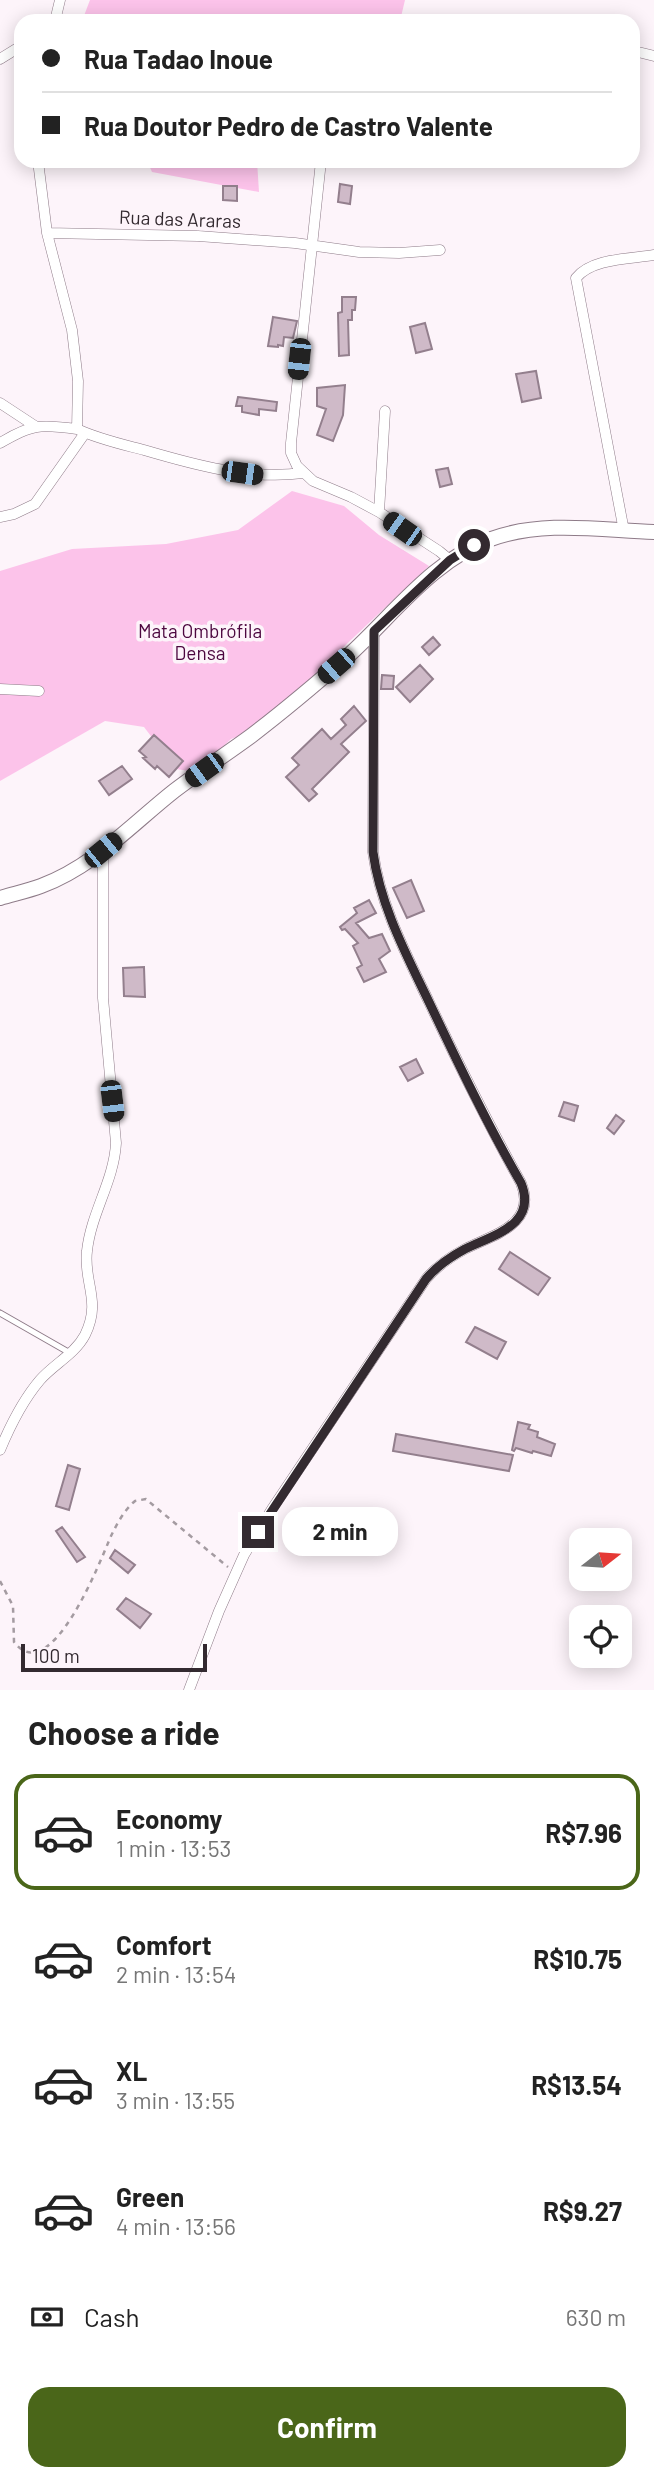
<!DOCTYPE html>
<meta charset="utf-8">
<style>
:root{--surface:#fff;--page:#f6f6f6;--text:#222;--muted:#767676;--line:#e0e0e0;--accent:#4a6619}
body{margin:0;font-family:Barlow,sans-serif;background:var(--page);color:var(--text);height:100vh;display:flex;flex-direction:column;font-size:26px;white-space:nowrap}
*{box-sizing:border-box;margin:0}
p{font-size:23px;color:var(--muted)}
.icon{flex:none;width:38px;height:38px;fill:none;stroke:currentColor;stroke-width:2;stroke-linecap:round;stroke-linejoin:round}
.map{position:relative;height:1690px;overflow:hidden}
.drawer{display:flex;flex-direction:column;background:var(--surface);flex:1}
.drawer>*{flex:none}
.guide{position:absolute;left:14px;top:14px;width:626px;height:154px;border-radius:21px;box-shadow:0 4px 18px #0003;display:grid;align-content:center;height:154px;padding:0 28px;background:var(--surface)}
.needle{width:46px;rotate:73deg}
.controls{position:absolute;left:569px;top:1528px;display:grid;gap:14px}
.controls a{display:grid;place-items:center;width:63px;height:63px;border-radius:14px;background:var(--surface);box-shadow:0 4px 18px #0003;font-size:35px}
.scale{position:absolute;left:21px;bottom:18px;width:186px;box-sizing:border-box;padding-left:7px;border:4px solid #332a30;border-top:0;font-size:19px;line-height:24px;white-space:nowrap;color:#332a30;-webkit-text-stroke:5px #fdf4fa;paint-order:stroke}
.end{position:absolute;width:32px;height:32px;margin:-16px;border:9px solid #332a30;background:#fff;box-shadow:0 0 0 4px #fff}
.from{border-radius:50%}
.bubble{position:absolute;height:49px;border-radius:21px;background:var(--surface);box-shadow:0 4px 18px #0003;font-size:23px;font-weight:700;line-height:49px;text-align:center}
.car{position:absolute;width:21px;height:42px;margin:-21px -10px;border-radius:9px;box-shadow:0 0 5px 2px #0007;background:linear-gradient(#222 24%,#8ab4d8 0 40%,#222 0 76%,#8ab4d8 0 86%,#222 0)}
.guide b{display:flex;align-items:center;gap:24px;height:66px;font-size:26px}
.guide b+b{border-top:2px solid var(--line)}
.guide i{width:18px;height:18px;background:var(--text)}
ul{padding:0;list-style:none}
li{display:flex;align-items:center;gap:21px;height:116px;margin:0 14px 10px;padding:0 14px;border:4px solid transparent;border-radius:21px}
li div{flex:1}
li b{display:block;font-size:26px}
li em{font-style:normal;font-weight:700}
li.current{border-color:var(--accent)}
li>.icon{width:63px;height:63px;stroke-width:1.5}
h2{padding:0 28px;font-size:32px;line-height:84px}
.pay{display:flex;align-items:center;gap:18px;height:77px;padding:0 28px;font-size:26px}
.pay p{margin-inline-start:auto}
.primary-button{display:flex;gap:14px;margin-top:auto;padding:14px 28px}
.primary-button a{flex:1;height:80px;border-radius:21px;background:var(--accent);color:#fff;font-size:28px;font-weight:700;line-height:80px;text-align:center}
.map>svg:first-child{display:block}
.green{fill:#fcc3ea}
.building{fill:#cfbac8;stroke:#937f8d;stroke-width:2}
.lines{fill:none;stroke-linecap:round;stroke-linejoin:round}
.lane-casing{stroke:#8e7b88;stroke-width:7}
.street-casing{stroke:#8e7b88;stroke-width:11}
.secondary-casing{stroke:#8e7b88;stroke-width:16}
.path{stroke:#a49ba1;stroke-width:2.5;stroke-dasharray:5 5;stroke-linecap:butt}
.lane{stroke:#fff;stroke-width:5}
.street{stroke:#fff;stroke-width:10}
.secondary{stroke:#fff;stroke-width:14}
.route{stroke:#332a30;stroke-width:9}
.labels{text-anchor:middle;stroke-width:7;stroke-linejoin:round;paint-order:stroke}
.street-label{font-size:19px;fill:#332a30;stroke:#fdf4fa}
.park-label{font-size:19px;fill:#4c073f;stroke:#fdf4fa}
</style>
<div class="map">
<svg width="654" height="1690" viewBox="0 0 654 1690">
<rect width="100%" height="100%" fill="#fdf4fa"/>
<path class="green" d="M 90,0 L 405,0 L 400,21 L 82,21 Z
M 147,161 L 257,161 L 259,192 L 152,172 Z
M 292,491 L 344,506 L 379,535 L 429,566 L 257,729 L 231,739 L 196,772 L 176,769 L 144,727 L 105,721 L 0,781 L 0,571 L 72,549 L 166,544 L 238,530 Z"/>
<path class="building" d="M 340,184 L 352,186 L 350,204 L 338,202 Z
M 223,186 L 237,186 L 237,201 L 223,200 Z
M 342,297 L 356,297 L 355,310 L 352,310 L 352,320 L 348,320 L 349,355 L 339,356 L 338,313 L 342,312 Z
M 273,317 L 297,321 L 293,338 L 284,337 L 283,346 L 278,345 L 278,347 L 268,346 Z
M 425,323 L 432,349 L 416,353 L 410,327 Z
M 536,371 L 541,398 L 522,402 L 516,374 Z
M 345,385 L 343,415 L 333,441 L 317,435 L 326,409 L 317,406 L 317,388 Z
M 238,397 L 277,402 L 276,411 L 259,409 L 259,415 L 242,412 L 242,406 L 236,406 Z
M 448,468 L 452,484 L 440,487 L 436,470 Z
M 433,637 L 440,645 L 429,655 L 422,647 Z
M 420,665 L 433,679 L 410,702 L 396,687 Z
M 382,675 L 394,676 L 393,689 L 381,689 Z
M 354,706 L 366,721 L 341,744 L 349,752 L 312,789 L 317,794 L 309,801 L 286,777 L 299,765 L 292,758 L 322,729 L 331,739 L 346,725 L 341,719 Z
M 154,735 L 183,761 L 169,777 L 157,766 L 155,769 L 143,758 L 146,757 L 139,751 Z
M 122,766 L 132,779 L 109,795 L 99,781 Z
M 411,880 L 424,911 L 407,918 L 393,888 Z
M 369,900 L 376,913 L 356,923 L 369,938 L 382,934 L 390,951 L 379,959 L 386,972 L 364,982 L 357,968 L 362,965 L 353,946 L 358,943 L 345,929 L 342,930 L 340,927 L 357,913 L 354,908 Z
M 144,967 L 145,997 L 124,996 L 123,968 Z
M 416,1059 L 423,1073 L 408,1081 L 400,1067 Z
M 564,1102 L 578,1106 L 574,1121 L 559,1116 Z
M 616,1115 L 624,1121 L 614,1134 L 607,1128 Z
M 510,1252 L 550,1278 L 538,1295 L 499,1269 Z
M 475,1327 L 506,1342 L 497,1359 L 466,1342 Z
M 518,1422 L 530,1425 L 528,1429 L 538,1432 L 537,1437 L 555,1444 L 551,1456 L 533,1451 L 532,1453 L 516,1448 L 514,1451 L 512,1450 Z
M 396,1434 L 513,1455 L 509,1471 L 393,1451 Z
M 68,1465 L 80,1469 L 69,1510 L 56,1506 Z
M 62,1527 L 85,1557 L 77,1562 L 56,1531 Z
M 115,1550 L 135,1565 L 128,1573 L 110,1558 Z
M 126,1598 L 151,1614 L 140,1628 L 117,1609 Z"/>
<g class="lines">
<g class="lane-casing">
<path id="lane" d="M 0,1313 L 70,1353"/>
</g>
<g class="street-casing">
<path id="street" d="M 55,21 L 60,0
M 634,51 L 654,56
M 0,59 L 21,46
M 38,161 L 47,233 L 72,330 L 78,381 L 77,429 C 98,439 121,444 144,450 C 195,465 249,480 303,473
M 321,161 L 291,443 L 291,453 L 297,466 L 313,481 L 351,497 L 379,512 L 439,551 L 450,560
M 47,233 L 198,236 L 295,243 L 359,252 L 399,253 L 440,250
M 0,403 L 35,426
M 0,443 C 32,424 40,424 77,429
M 379,512 L 385,411
M 0,517 L 14,514 L 35,504 L 85,433
M 624,531 L 576,278 C 592,258 630,259 654,255
M 0,689 L 39,691
M 0,1450 C 10,1426 23,1400 40,1380 C 54,1364 75,1354 85,1335 C 102,1301 83,1282 87,1251 C 91,1213 114,1181 116,1143 L 103,998 L 103,850
M 189,1690 L 219,1611 L 244,1555 L 272,1509 L 426,1279 C 437,1266 450,1257 465,1249 C 492,1235 538,1225 521,1183 C 488,1124 458,1063 429,1002 C 406,954 380,905 373,852 L 374,631"/>
</g>
<g class="secondary-casing">
<path id="secondary" d="M 0,898 C 13,894 28,891 41,886 C 93,867 131,825 174,791 C 199,772 225,755 251,736 C 285,710 317,683 349,655 C 393,615 434,559 491,539 C 543,520 600,530 654,532"/>
</g>
<path class="path" d="M 0,1581 L 13,1606 L 14,1642 C 51,1690 101,1559 111,1536 C 117,1524 124,1510 135,1501 L 146,1499 L 153,1505 L 228,1567"/>
<use href="#lane" class="lane"/>
<use href="#street" class="street"/>
<use href="#secondary" class="secondary"/>
</g>
<g class="lines">
<path class="route" d="M 258,1532 L 426,1279 C 437,1266 450,1257 465,1249 C 493,1235 538,1225 521,1183 C 487,1124 458,1063 429,1002 C 406,954 380,905 373,852 L 374,631 L 450,560 L 474,545"/>
</g>
<g class="labels">
<g class="street-label">
<text transform="translate(180 219) rotate(2)" y="7">Rua das Araras</text>
</g>
<g class="park-label">
<text x="200" y="638">Mata Ombrófila<tspan x="200" dy="22">Densa</tspan></text>
</g>
</g>
</svg>
<div class="controls">
<a><svg class="needle" viewBox="-14 -14 28 28"><path d="M0-13l5 13h-10z" fill="#e53935"/><path d="M0 13l5-13h-10z" fill="#767676"/></svg></a>
<a><svg class="icon" aria-label="locate" viewBox="0 0 24 24"><circle cx="12" cy="12" r="6"/><path d="M12 2v4M12 18v4M2 12h4M18 12h4"/></svg></a>
</div>
<div class="scale">100 m</div>
<i class="end from" style="left:474px;top:545px"></i>
<i class="end" style="left:258px;top:1532px"></i>
<div class="bubble" style="left:282px;top:1507px;width:116px">2 min</div>
<i class="car" style="left:299px;top:359px;rotate:186deg"></i>
<i class="car" style="left:242px;top:473px;rotate:98deg"></i>
<i class="car" style="left:402px;top:529px;rotate:305deg"></i>
<i class="car" style="left:336px;top:666px;rotate:229deg"></i>
<i class="car" style="left:204px;top:770px;rotate:234deg"></i>
<i class="car" style="left:103px;top:850px;rotate:51deg"></i>
<i class="car" style="left:112px;top:1101px;rotate:173deg"></i>
<div class="guide">
<b><i class="from"></i>Rua Tadao Inoue</b>
<b><i></i>Rua Doutor Pedro de Castro Valente</b>
</div>
</div>
<section class="drawer">
<h2>Choose a ride</h2>
<ul>
<li class="current"><svg class="icon" aria-label="car" viewBox="0 0 24 24"><path d="M5 17H2v-5l4-1 3-4h7l3 4 3 1v5h-3M9 17h6M6 11h13"/><circle cx="7" cy="17" r="2"/><circle cx="17" cy="17" r="2"/></svg><div><b>Economy</b><p>1 min · 13:53</p></div><em>R$7.96</em></li>
<li><svg class="icon" aria-label="car" viewBox="0 0 24 24"><path d="M5 17H2v-5l4-1 3-4h7l3 4 3 1v5h-3M9 17h6M6 11h13"/><circle cx="7" cy="17" r="2"/><circle cx="17" cy="17" r="2"/></svg><div><b>Comfort</b><p>2 min · 13:54</p></div><em>R$10.75</em></li>
<li><svg class="icon" aria-label="car" viewBox="0 0 24 24"><path d="M5 17H2v-5l4-1 3-4h7l3 4 3 1v5h-3M9 17h6M6 11h13"/><circle cx="7" cy="17" r="2"/><circle cx="17" cy="17" r="2"/></svg><div><b>XL</b><p>3 min · 13:55</p></div><em>R$13.54</em></li>
<li><svg class="icon" aria-label="car" viewBox="0 0 24 24"><path d="M5 17H2v-5l4-1 3-4h7l3 4 3 1v5h-3M9 17h6M6 11h13"/><circle cx="7" cy="17" r="2"/><circle cx="17" cy="17" r="2"/></svg><div><b>Green</b><p>4 min · 13:56</p></div><em>R$9.27</em></li>
</ul>
<div class="pay"><svg class="icon" aria-label="cash" viewBox="0 0 24 24"><path d="M3 7h18v10H3z"/><circle cx="12" cy="12" r="2"/></svg>Cash<p>630 m</p></div>
<div class="primary-button"><a>Confirm</a></div>
</section>
